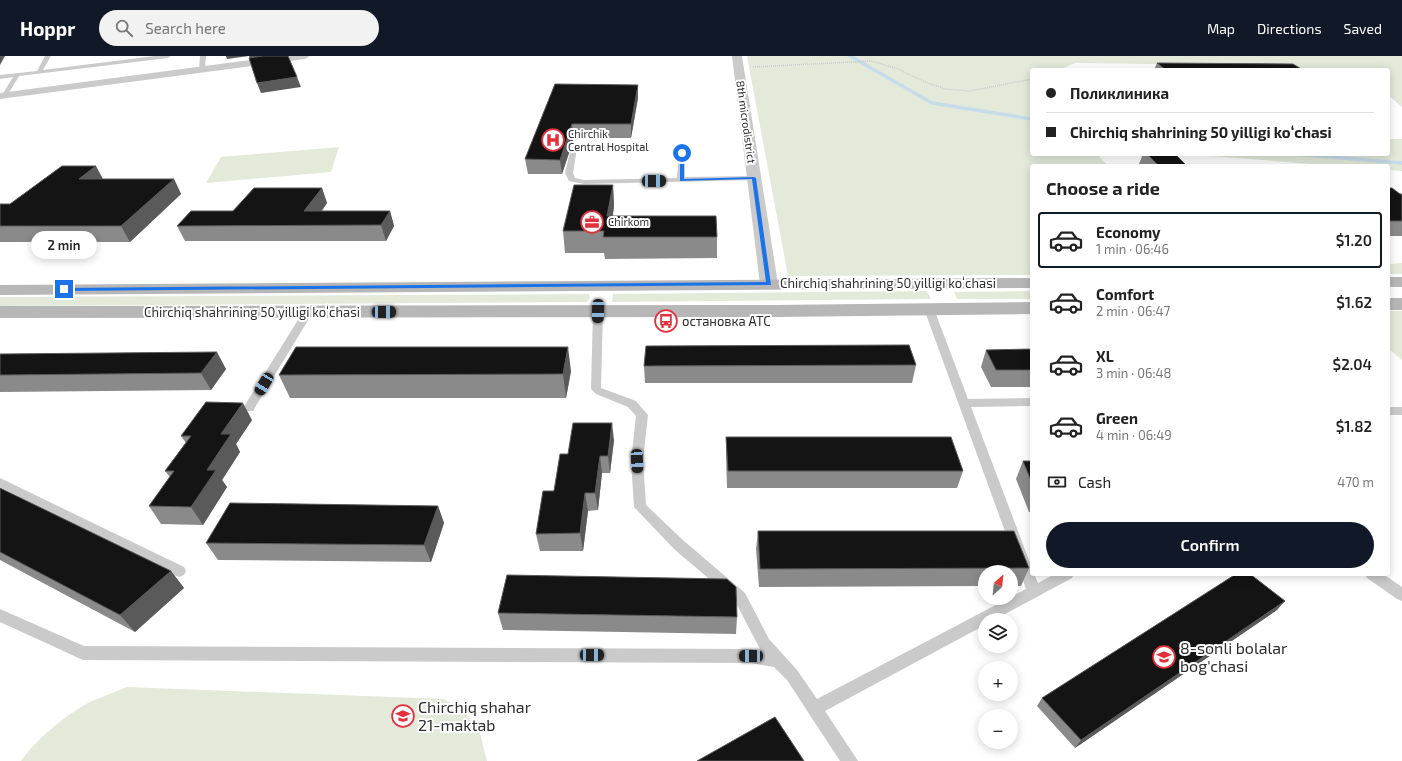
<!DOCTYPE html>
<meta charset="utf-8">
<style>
:root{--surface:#fff;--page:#f2f2f2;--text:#222;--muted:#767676;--line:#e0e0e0;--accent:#111827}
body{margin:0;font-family:"Exo 2",sans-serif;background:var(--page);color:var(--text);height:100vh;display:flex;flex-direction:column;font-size:15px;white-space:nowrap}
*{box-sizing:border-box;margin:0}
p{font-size:13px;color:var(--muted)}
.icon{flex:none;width:22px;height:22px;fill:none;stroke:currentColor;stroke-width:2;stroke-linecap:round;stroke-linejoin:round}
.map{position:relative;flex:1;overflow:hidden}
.sheet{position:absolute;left:1030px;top:108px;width:360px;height:412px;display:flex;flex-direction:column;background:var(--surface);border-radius:4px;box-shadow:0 2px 10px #0003}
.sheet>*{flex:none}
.hud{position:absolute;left:1030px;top:12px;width:360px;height:88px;border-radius:4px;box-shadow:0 2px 10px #0003;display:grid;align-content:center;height:88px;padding:0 16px;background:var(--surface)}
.needle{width:26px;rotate:27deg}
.controls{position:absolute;left:978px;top:509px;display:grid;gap:8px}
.controls a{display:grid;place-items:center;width:40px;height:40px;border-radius:50%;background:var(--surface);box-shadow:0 2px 10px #0003;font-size:20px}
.end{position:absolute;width:18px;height:18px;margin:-9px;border:5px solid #1a73e8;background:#fff;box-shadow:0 0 0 2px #fff}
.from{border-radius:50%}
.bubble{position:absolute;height:28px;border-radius:14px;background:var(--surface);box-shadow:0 2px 10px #0003;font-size:13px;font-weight:600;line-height:28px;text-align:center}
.car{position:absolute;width:12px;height:24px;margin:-12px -6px;border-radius:5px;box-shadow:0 0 3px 1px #0007;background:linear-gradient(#222 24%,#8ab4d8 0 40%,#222 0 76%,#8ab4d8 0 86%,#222 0)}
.hud b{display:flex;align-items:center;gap:14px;height:38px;font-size:15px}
.hud b+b{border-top:1px solid var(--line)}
.hud i{width:10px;height:10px;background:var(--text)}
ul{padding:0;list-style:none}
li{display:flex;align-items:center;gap:12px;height:56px;margin:0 8px 6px;padding:0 8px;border:2px solid transparent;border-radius:4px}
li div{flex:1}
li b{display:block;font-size:15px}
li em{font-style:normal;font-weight:600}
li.current{border-color:var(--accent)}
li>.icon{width:36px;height:36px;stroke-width:1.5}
h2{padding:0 16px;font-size:18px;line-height:48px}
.pay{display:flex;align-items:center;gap:10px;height:44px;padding:0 16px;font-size:15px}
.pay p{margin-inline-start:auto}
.primary-button{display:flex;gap:8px;margin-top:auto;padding:8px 16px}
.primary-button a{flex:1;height:46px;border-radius:24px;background:var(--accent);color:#fff;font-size:16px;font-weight:600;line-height:46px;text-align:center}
header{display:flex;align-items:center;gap:24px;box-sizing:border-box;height:56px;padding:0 20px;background:var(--accent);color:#fff}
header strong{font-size:19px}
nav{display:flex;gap:22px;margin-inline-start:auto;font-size:14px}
.search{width:280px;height:36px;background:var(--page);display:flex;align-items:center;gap:10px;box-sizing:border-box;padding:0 14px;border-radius:22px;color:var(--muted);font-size:15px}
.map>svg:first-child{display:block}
.green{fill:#e3eada}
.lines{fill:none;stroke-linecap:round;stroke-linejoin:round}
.stream{stroke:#c6dcea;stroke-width:3.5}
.path{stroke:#cacaca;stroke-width:1.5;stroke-dasharray:1 1;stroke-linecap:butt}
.service{fill:#cacaca;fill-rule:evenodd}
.minor{fill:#cacaca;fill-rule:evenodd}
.tertiary{fill:#cacaca;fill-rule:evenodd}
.secondary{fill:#b7b7b7;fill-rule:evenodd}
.wall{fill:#8a8a8a}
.shaded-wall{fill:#5a5a5a}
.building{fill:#141414;stroke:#5a5a5a}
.route{fill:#1a73e8}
.labels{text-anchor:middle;stroke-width:4;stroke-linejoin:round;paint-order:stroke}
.far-street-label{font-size:11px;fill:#2d2d2d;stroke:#fff}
.far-poi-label{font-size:11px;fill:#2d2d2d;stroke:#fff;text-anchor:start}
.street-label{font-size:13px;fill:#2d2d2d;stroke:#fff}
.poi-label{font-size:13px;fill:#2d2d2d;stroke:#fff;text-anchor:start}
.near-poi-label{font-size:16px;fill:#2d2d2d;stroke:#fff;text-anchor:start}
</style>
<header>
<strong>Hoppr</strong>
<div class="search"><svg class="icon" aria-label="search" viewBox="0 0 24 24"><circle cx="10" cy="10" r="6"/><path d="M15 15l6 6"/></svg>Search here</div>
<nav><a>Map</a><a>Directions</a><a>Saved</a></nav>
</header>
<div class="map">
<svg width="1402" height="705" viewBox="0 0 1402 705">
<rect width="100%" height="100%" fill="#fff"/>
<path class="green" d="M 747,0 L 1402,0 L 1402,51 L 1388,39 L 1388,14 L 1280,14 L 1227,9 L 1075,7 L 1059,14 L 1032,14 L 1032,41 L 1029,44 L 1032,45 L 1032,98 L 1097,98 L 1108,110 L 1032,110 L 1032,219 L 788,220 Z
M 1388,83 L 1402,83 L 1402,115 L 1388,114 L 1388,110 L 1336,110 L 1187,98 L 1388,98 Z
M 339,91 L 331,116 L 206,127 L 221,101 Z
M 1402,207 L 1402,218 L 1388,218 L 1388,208 Z
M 927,235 L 931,243 L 612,246 L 613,238 Z
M 1032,235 L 1032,243 L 957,243 L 954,236 Z
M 589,238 L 590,242 L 587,246 L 0,250 L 0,241 Z
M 1388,255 L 1402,255 L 1402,304 L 1388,292 Z
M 127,631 L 444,643 L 465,656 L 480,677 L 487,705 L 21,705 C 37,682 68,657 92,645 C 104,640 116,636 127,631 Z"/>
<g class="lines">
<path class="stream" d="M 850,0 L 932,47 L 1032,63
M 1295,98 L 1402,107"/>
<path class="path" d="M 753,11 L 871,5 L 898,13 L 925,26 L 946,33 L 970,35 L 1032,23"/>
<path class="service" d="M 45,0 L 51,0 L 43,14 L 155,0 L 171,0 L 168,2 L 19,20 L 7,40 L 3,40 L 2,39 L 13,21 L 0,23 L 0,19 L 37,15 Z
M 200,0 L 206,0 L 205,13 L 202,15 L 199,13 Z
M 574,90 L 577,92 L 573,117 L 575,122 L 584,124 L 677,122 L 679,97 L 682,95 L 685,97 L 685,121 L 754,120 L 758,122 L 754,124 L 584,128 L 569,125 L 565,117 L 571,92 Z
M 929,250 L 934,253 L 968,343 L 1032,342 L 1032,350 L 971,351 L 1032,512 L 1032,518 L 1034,518 L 1038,527 L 1055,518 L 1074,518 L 1072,522 L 994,564 L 985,564 L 985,569 L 825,655 L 858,705 L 840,705 L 787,624 L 774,611 L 751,607 L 83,604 L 0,566 L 0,553 L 84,590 L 751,593 L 761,595 L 735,545 L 674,493 L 634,451 L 631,405 L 636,360 L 628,351 L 596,338 L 591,333 L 593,255 L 598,252 L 603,255 L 601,332 L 636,345 L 648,359 L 643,405 L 646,449 L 684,485 L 745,537 L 769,583 L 797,614 L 817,643 L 1026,533 L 924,253 Z
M 308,253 L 313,256 L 253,355 L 245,355 L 244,352 L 245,349 L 303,256 Z
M 1388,351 L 1402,351 L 1402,359 L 1388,359 Z
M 0,422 L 184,511 L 186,515 L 184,519 L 179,521 L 174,519 L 0,431 Z
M 1365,518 L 1383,518 L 1402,531 L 1402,545 L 1397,543 L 1367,522 Z"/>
<path class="minor" d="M 281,0 L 310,0 L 305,3 L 0,43 L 0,37 Z"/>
<path class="tertiary" d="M 732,0 L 742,0 L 778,228 L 775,232 L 769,233 L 763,232 L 760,228 Z"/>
<path class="secondary" d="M 1388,221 L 1402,221 L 1402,231 L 1388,231 Z
M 1032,222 L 1032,232 L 0,239 L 0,229 Z
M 1388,242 L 1402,242 L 1402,254 L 1388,254 Z
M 1032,246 L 1032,258 L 774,261 L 0,262 L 0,250 L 774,249 Z"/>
</g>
<path class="wall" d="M 1157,7 L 1303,14 L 1154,14 Z
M 555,28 L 638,42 L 631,82 L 574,82 L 562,118 L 528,118 L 525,103 Z
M 1143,98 L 1175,98 L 1187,110 L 1140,110 L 1139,108 Z
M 104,123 L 174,123 L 181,138 L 130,186 L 0,186 L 0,148 L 10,148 Z
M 613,129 L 614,150 L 613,160 L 717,181 L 717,202 L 605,203 L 604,197 L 565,197 L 563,175 Z
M 322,132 L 327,147 L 322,155 L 390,155 L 394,170 L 386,185 L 185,185 L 177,170 Z
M 1388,132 L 1400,138 L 1402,138 L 1402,180 L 1388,180 Z
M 1032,293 L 1032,331 L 991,331 L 981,311 L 986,294 Z
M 0,298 L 226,313 L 211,334 L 0,336 Z
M 916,309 L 912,327 L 645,327 L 644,310 Z
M 571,315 L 566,342 L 290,342 L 279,319 Z
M 252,364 L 236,388 L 240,396 L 222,424 L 227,431 L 203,469 L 161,468 L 149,450 L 170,421 L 165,415 L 186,387 L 181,380 Z
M 726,381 L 963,415 L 957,432 L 727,432 L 726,399 Z
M 614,384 L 610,417 L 602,417 L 598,454 L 588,455 L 583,495 L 540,495 L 536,478 L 568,398 Z
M 1023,405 L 1032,405 L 1032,456 L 1029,456 L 1016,423 Z
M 0,432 L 171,515 L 184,532 L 135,576 L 0,504 Z
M 438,450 L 444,467 L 431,506 L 218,504 L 206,487 Z
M 758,475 L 1029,512 L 1021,530 L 1011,530 L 1011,516 L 985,516 L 985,530 L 759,531 L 756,493 Z
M 1277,554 L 1075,692 L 1037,650 L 1042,642 Z
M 498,557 L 737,561 L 736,578 L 503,574 Z"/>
<path class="shaded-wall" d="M 0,0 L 5,0 L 0,9 Z
M 226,0 L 273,0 L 250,3 L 249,0 L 227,3 Z
M 297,21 L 301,31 L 261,37 L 257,27 Z
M 638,29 L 638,42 L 631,82 L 631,68 Z
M 572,68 L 574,82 L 562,118 L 560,104 Z
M 96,110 L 104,125 L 79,123 Z
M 174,123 L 181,138 L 130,186 L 121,170 Z
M 613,129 L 614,150 L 609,182 L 607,160 Z
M 322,132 L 327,147 L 311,169 L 304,155 Z
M 390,155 L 394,170 L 386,185 L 381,169 Z
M 568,291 L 571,315 L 566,342 L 563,318 Z
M 217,296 L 226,313 L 211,334 L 201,317 Z
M 243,347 L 252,364 L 236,388 L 240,396 L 222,424 L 227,431 L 203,469 L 191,451 L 221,378 Z
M 612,367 L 614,384 L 610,417 L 608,400 Z
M 600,400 L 602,417 L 598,454 L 595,437 Z
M 585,437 L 588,455 L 583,495 L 580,477 Z
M 438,450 L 444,467 L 431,506 L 424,489 Z
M 171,515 L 184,532 L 135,576 L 120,559 Z
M 1285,545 L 1277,554 L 1075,692 L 1081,684 Z"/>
<path class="building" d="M 263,0 L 288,0 L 297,21 L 257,27 L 249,2 Z
M 1157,7 L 1293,8 L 1303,14 L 1166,14 Z
M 555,28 L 638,29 L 631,68 L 572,68 L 560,104 L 525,103 Z
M 1147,98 L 1175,98 L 1187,110 L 1159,110 Z
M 62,110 L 96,110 L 79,123 L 174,123 L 121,170 L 0,170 L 0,148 L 10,148 Z
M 574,129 L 613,129 L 607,160 L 716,160 L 717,181 L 603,181 L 604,175 L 563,175 Z
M 254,132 L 322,132 L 304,155 L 390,155 L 381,169 L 177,170 L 191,155 L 233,155 Z
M 1388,132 L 1392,132 L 1400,138 L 1402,138 L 1402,165 L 1388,165 Z
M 909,289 L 916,309 L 644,310 L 646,290 Z
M 296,291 L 568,291 L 563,318 L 279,319 Z
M 1032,293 L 1032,314 L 996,314 L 986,294 Z
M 217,296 L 201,317 L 0,319 L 0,298 Z
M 206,346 L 243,347 L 221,378 L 231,378 L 207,414 L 216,414 L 191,451 L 149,450 L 174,415 L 165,415 L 191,380 L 181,380 Z
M 573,367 L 612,367 L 608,400 L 600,400 L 595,437 L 585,437 L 580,477 L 536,478 L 543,435 L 554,435 L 560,398 L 568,398 Z
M 726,381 L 951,381 L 963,415 L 728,415 Z
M 1023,405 L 1032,405 L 1032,427 Z
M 0,432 L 171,515 L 120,559 L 0,496 Z
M 230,447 L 438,450 L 424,489 L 206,487 Z
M 758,475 L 1014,475 L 1029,512 L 760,513 Z
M 1236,518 L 1250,518 L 1285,545 L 1081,684 L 1042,642 Z
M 507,519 L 727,523 L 736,531 L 737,561 L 498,557 Z
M 775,661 L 804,705 L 697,705 Z"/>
<path class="route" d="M 682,96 L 684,97 L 684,123 L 754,121 L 756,122 L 771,229 L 64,235 L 61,233 L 64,232 L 766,226 L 752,123 L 680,125 L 680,97 Z"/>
<defs>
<g id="hospital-ring" transform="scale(1.15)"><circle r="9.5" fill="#fff" stroke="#e3303b" stroke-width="1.5"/><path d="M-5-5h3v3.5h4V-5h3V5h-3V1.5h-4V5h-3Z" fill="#e3303b"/></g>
<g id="office-ring" transform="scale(1.15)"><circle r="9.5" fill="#fff" stroke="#e3303b" stroke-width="1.5"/><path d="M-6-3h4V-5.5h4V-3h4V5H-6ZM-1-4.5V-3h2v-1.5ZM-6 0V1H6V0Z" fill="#e3303b"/></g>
<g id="bus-ring" transform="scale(1.15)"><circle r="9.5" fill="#fff" stroke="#e3303b" stroke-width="1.5"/><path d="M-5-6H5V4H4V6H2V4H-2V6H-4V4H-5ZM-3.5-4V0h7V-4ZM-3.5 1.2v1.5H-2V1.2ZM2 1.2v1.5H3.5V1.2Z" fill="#e3303b"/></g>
<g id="school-ring" transform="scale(1.15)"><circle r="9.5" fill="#fff" stroke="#e3303b" stroke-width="1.5"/><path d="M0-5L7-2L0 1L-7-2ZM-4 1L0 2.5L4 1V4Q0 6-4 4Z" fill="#e3303b"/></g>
</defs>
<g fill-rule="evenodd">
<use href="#hospital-ring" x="553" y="84"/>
<use href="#office-ring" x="592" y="166"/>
<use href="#bus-ring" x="666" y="265"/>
<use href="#school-ring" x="1164" y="601"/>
<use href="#school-ring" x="403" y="660"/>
</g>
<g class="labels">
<g class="far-street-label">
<text transform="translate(746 66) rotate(82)" y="4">8th microdistrict</text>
</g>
<g class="far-poi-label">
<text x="568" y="82">Chirchik<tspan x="568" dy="13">Central Hospital</tspan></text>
<text x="608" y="170">Chirkom</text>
</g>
<g class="street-label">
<text x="888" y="232">Chirchiq shahrining 50 yilligi koʻchasi</text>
<text x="252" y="261">Chirchiq shahrining 50 yilligi koʻchasi</text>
</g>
<g class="poi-label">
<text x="682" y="270">остановка АТС</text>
</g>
<g class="near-poi-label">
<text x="1180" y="598">8-sonli bolalar<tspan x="1180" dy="18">bog'chasi</tspan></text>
<text x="418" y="657">Chirchiq shahar<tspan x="418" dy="18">21-maktab</tspan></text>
</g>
</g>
</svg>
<div class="controls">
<a><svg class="needle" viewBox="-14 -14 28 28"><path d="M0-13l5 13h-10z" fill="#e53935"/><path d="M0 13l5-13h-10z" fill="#767676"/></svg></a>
<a><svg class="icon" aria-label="layers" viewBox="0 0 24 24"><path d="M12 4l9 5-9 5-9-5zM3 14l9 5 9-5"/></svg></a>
<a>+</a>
<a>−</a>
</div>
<i class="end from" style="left:682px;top:97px"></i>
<i class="end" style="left:64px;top:233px"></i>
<div class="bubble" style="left:31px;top:175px;width:66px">2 min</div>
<i class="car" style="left:654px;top:125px;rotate:89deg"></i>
<i class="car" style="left:598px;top:255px;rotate:181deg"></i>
<i class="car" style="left:384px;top:256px;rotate:90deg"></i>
<i class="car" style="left:264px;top:328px;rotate:211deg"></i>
<i class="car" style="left:637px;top:405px;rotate:177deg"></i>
<i class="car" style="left:592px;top:599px;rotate:90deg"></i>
<i class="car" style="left:751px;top:600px;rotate:270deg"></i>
<div class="hud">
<b><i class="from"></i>Поликлиника</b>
<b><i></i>Chirchiq shahrining 50 yilligi koʻchasi</b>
</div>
<section class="sheet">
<h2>Choose a ride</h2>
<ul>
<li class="current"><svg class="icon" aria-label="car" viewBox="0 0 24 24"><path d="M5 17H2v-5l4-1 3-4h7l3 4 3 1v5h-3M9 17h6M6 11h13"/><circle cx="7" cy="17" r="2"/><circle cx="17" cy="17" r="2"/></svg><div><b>Economy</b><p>1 min · 06:46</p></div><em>$1.20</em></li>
<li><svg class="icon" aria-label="car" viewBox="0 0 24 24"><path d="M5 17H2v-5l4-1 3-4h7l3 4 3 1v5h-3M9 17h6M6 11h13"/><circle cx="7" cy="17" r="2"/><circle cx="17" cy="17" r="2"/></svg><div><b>Comfort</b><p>2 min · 06:47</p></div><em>$1.62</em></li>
<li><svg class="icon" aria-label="car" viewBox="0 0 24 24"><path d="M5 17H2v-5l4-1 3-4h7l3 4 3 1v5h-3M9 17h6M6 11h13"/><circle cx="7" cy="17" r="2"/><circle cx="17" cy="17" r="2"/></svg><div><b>XL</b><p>3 min · 06:48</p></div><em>$2.04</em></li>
<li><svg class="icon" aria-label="car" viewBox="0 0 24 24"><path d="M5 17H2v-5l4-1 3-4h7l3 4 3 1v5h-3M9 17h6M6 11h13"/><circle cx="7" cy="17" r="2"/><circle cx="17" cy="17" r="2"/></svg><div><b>Green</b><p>4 min · 06:49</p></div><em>$1.82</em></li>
</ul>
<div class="pay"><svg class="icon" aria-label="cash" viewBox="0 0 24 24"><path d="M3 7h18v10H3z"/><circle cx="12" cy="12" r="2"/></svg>Cash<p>470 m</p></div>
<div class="primary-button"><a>Confirm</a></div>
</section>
</div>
